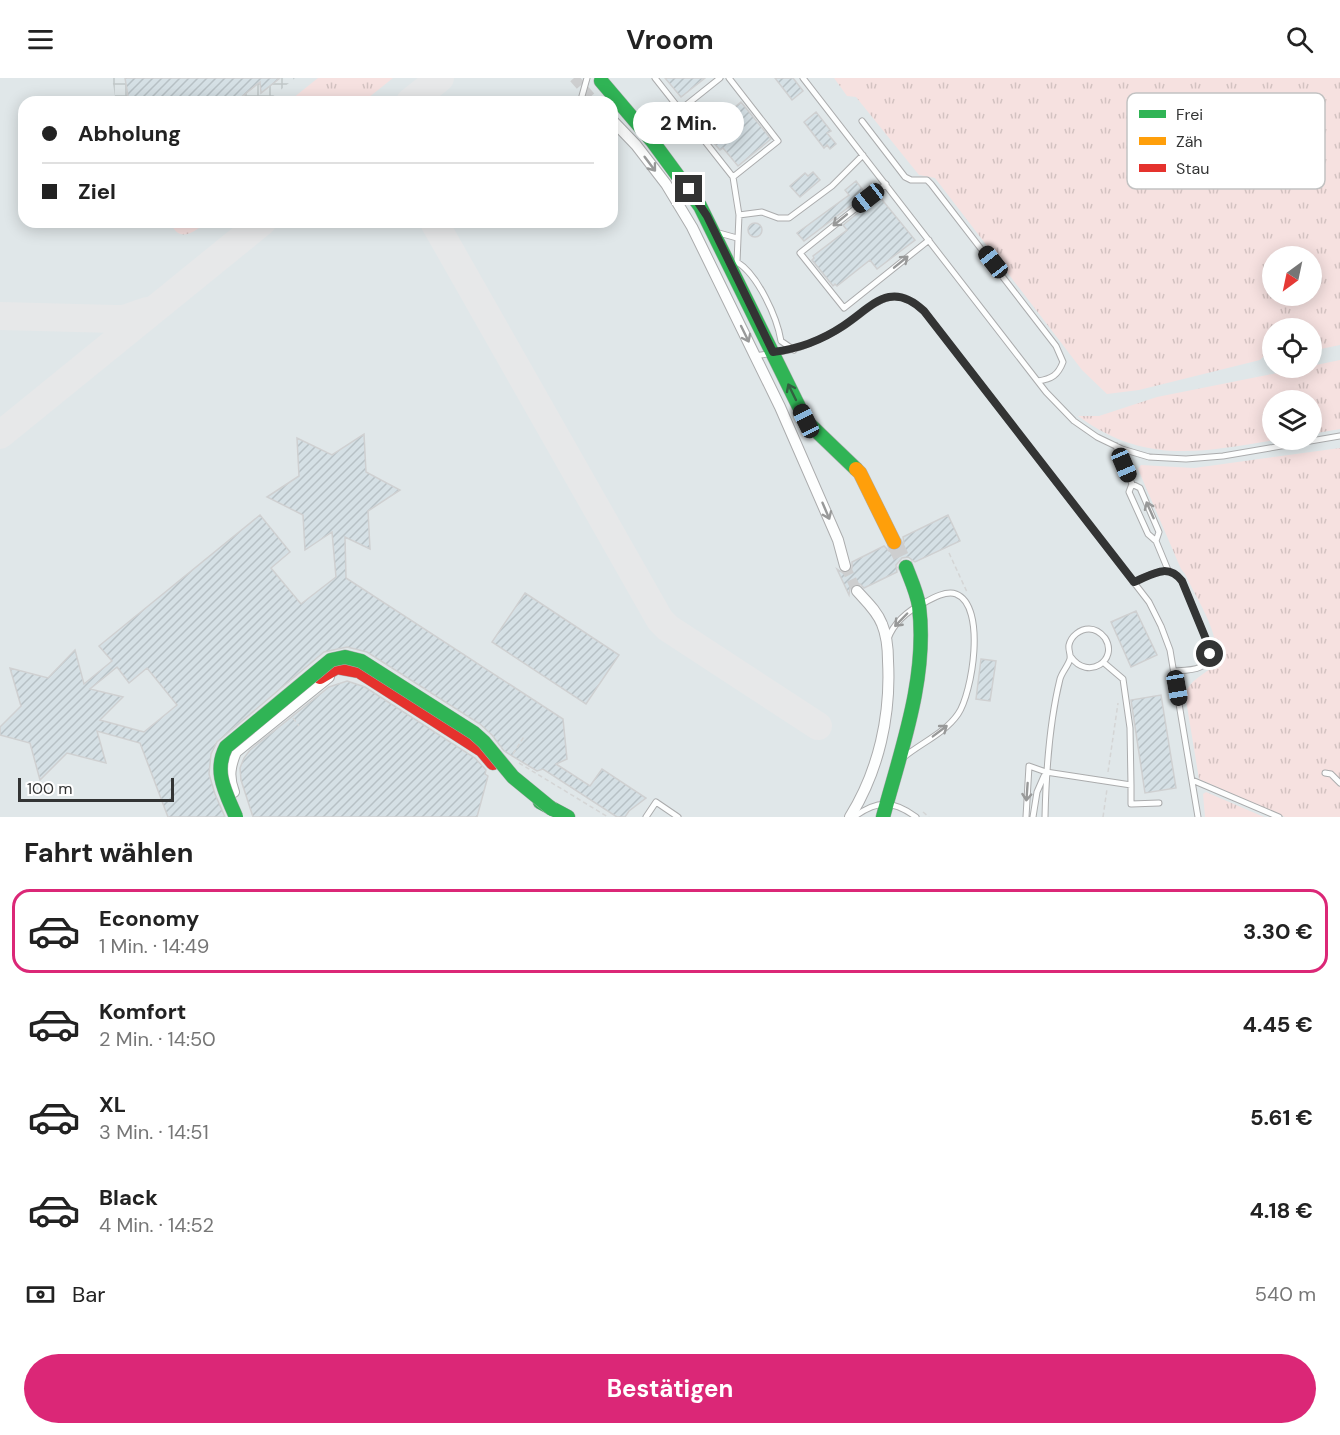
<!DOCTYPE html>
<html lang="de">
<meta charset="utf-8">
<style>
:root{--surface:#fff;--page:#f6f6f6;--text:#222;--muted:#767676;--line:#e0e0e0;--accent:#db2777}
body{margin:0;font-family:"DM Sans",sans-serif;background:var(--page);color:var(--text);height:100vh;display:flex;flex-direction:column;font-size:22px;white-space:nowrap}
*{box-sizing:border-box;margin:0}
p{font-size:20px;color:var(--muted)}
.icon{flex:none;width:33px;height:33px;fill:none;stroke:currentColor;stroke-width:2;stroke-linecap:round;stroke-linejoin:round}
.map{position:relative;height:739px;overflow:hidden}
.details{display:flex;flex-direction:column;background:var(--surface);flex:1}
.details>*{flex:none}
.hud{position:absolute;left:18px;top:18px;width:600px;height:132px;border-radius:18px;box-shadow:0 3px 15px #0003;display:grid;align-content:center;height:132px;padding:0 24px;background:var(--surface)}
.needle{width:39px;rotate:213deg}
.tools{position:absolute;left:1262px;top:168px;display:grid;gap:12px}
.tools a{display:grid;place-items:center;width:60px;height:60px;border-radius:50%;background:var(--surface);box-shadow:0 3px 15px #0003;font-size:30px}
.scale{position:absolute;left:18px;bottom:15px;width:156px;box-sizing:border-box;padding-left:6px;border:3px solid #333434;border-top:0;font-size:16px;line-height:21px;white-space:nowrap;color:#333434;-webkit-text-stroke:4px #fff;paint-order:stroke}
.end{position:absolute;width:27px;height:27px;margin:-14px;border:8px solid #333434;background:#fff;box-shadow:0 0 0 3px #fff}
.from{border-radius:50%}
.bubble{position:absolute;height:42px;border-radius:21px;background:var(--surface);box-shadow:0 3px 15px #0003;font-size:20px;font-weight:700;line-height:42px;text-align:center}
.car{position:absolute;width:18px;height:36px;margin:-18px -9px;border-radius:8px;box-shadow:0 0 4px 2px #0007;background:linear-gradient(#222 24%,#8ab4d8 0 40%,#222 0 76%,#8ab4d8 0 86%,#222 0)}
.hud b{display:flex;align-items:center;gap:21px;height:57px;font-size:22px}
.hud b+b{border-top:2px solid var(--line)}
.hud i{width:15px;height:15px;background:var(--text)}
ul{padding:0;list-style:none}
li{display:flex;align-items:center;gap:18px;height:84px;margin:0 12px 9px;padding:0 12px;border:3px solid transparent;border-radius:18px}
li div{flex:1}
li b{display:block;font-size:22px}
li em{font-style:normal;font-weight:700}
li.current{border-color:var(--accent)}
li>.icon{width:54px;height:54px;stroke-width:1.5}
h2{padding:0 24px;font-size:27px;line-height:72px}
.pay{display:flex;align-items:center;gap:15px;height:66px;padding:0 24px;font-size:22px}
.pay p{margin-inline-start:auto}
.primary-button{display:flex;gap:12px;margin-top:auto;padding:12px 24px}
.primary-button a{flex:1;height:69px;border-radius:36px;background:var(--accent);color:#fff;font-size:24px;font-weight:700;line-height:69px;text-align:center}
header{display:flex;justify-content:space-between;align-items:center;height:78px;padding:0 24px;background:var(--surface);font-size:27px;font-weight:700}
.map>svg:first-child{display:block}
.built{fill:#e0e7e9;fill-rule:evenodd}
.industrial{fill:url(#industrial-grid)}
.grass{fill:url(#grass-tufts);fill-rule:evenodd}
.lines{fill:none;stroke-linecap:round;stroke-linejoin:round}
.taxiway{stroke:#e7e8e9;stroke-width:28}
.building{fill:url(#building-hatch);stroke:#cfd0d1;stroke-width:1.5;fill-rule:evenodd}
.street-tunnel{stroke:#cdcecf;stroke-width:10;stroke-dasharray:10 5;stroke-linecap:butt}
.secondary-tunnel{stroke:#cdcecf;stroke-width:16;stroke-dasharray:16 8;stroke-linecap:butt}
.lane-casing{stroke:#abacad;stroke-width:7}
.street-casing{stroke:#abacad;stroke-width:12}
.fast-casing{stroke:#abacad;stroke-width:15}
.slow-casing{stroke:#abacad;stroke-width:15}
.jam-casing{stroke:#abacad;stroke-width:15}
.path{stroke:#d4d5d5;stroke-width:1.5;stroke-dasharray:4.5 3;stroke-linecap:butt}
.lane{stroke:#fdfefe;stroke-width:5}
.street{stroke:#fdfefe;stroke-width:10}
.fast{stroke:#30b455;stroke-width:14}
.slow{stroke:#ff9f0a;stroke-width:14}
.jam{stroke:#e5322d;stroke-width:14}
.fast-bridge-casing{stroke:#abacad;stroke-width:15;stroke-linecap:butt}
.fast-bridge{stroke:#30b455;stroke-width:14}
.oneway{stroke:#989999}
.oneway2{stroke:#326140}
.route{stroke:#333434;stroke-width:8}
.key{fill:#fff;stroke:#c2c2c2;stroke-width:1.5}
.key-label{font-size:16px;fill:#333434}
</style>
<header><svg class="icon" aria-label="menu" viewBox="0 0 24 24"><path d="M4 6h16M4 12h16M4 18h16"/></svg>Vroom<svg class="icon" aria-label="search" viewBox="0 0 24 24"><circle cx="10" cy="10" r="6"/><path d="M15 15l6 6"/></svg></header>
<div class="map">
<svg width="1340" height="739" viewBox="0 0 1340 739">
<defs>
<pattern id="industrial-grid" width="8" height="8" patternUnits="userSpaceOnUse" patternTransform="scale(1.5)"><rect width="8" height="8" fill="#e0e7e9"/><path d="M0 4h8M4 0v8" fill="none" stroke="#c1c7c8"/></pattern>
<pattern id="grass-tufts" width="24" height="20" patternUnits="userSpaceOnUse" patternTransform="scale(1.5)"><rect width="24" height="20" fill="#f6e1e0"/><path d="M3 7l-1-3M5 7V3M7 7l1-3M15 17l-1-3M17 17v-4M19 17l1-3" fill="none" stroke="#d3c2c1"/></pattern>
<pattern id="building-hatch" width="6" height="6" patternUnits="userSpaceOnUse" patternTransform="scale(1.5)"><rect width="6" height="6" fill="#d5e0e5"/><path d="M-1 1l2-2M0 6l6-6M5 7l2-2" fill="none" stroke="#b7c1c5"/></pattern>
</defs>
<rect width="100%" height="100%" fill="#f3f5f6"/>
<path class="built" d="M 0,0 L 1340,0 L 1340,739 L 0,739 ZM 24,24 L 612,24 L 612,144 L 24,144 ZM 1272,178 L 1311,178 L 1311,218 L 1272,218 ZM 1272,250 L 1311,250 L 1311,290 L 1272,290 ZM 1272,322 L 1311,322 L 1311,362 L 1272,362 Z"/>
<path class="industrial" d="M 112,0 L 295,0 L 266,24 L 116,24 Z"/>
<path class="grass" d="M 318,0 L 393,0 L 363,24 L 288,24 Z
M 834,0 L 1340,0 L 1340,267 L 1311,273 L 1311,250 L 1272,250 L 1272,277 L 1263,279 L 1260,282 L 1139,312 L 1107,316 L 1082,292 L 935,100 L 919,97 L 856,19 L 847,18 ZM 1272,178 L 1311,178 L 1311,218 L 1272,218 Z
M 170,144 L 208,144 C 194,153 180,167 170,144 Z
M 1340,282 L 1340,351 L 1311,356 L 1311,322 L 1272,322 L 1272,362 L 1275,362 C 1200,374 1145,387 1078,338 L 1099,338 L 1157,319 L 1302,290 L 1311,290 L 1311,288 Z
M 1340,370 L 1340,739 L 1285,739 L 1199,701 L 1185,616 C 1190,602 1204,596 1216,587 C 1221,555 1198,524 1185,496 L 1181,491 L 1138,391 L 1141,387 L 1194,390 Z
M 1206,714 L 1264,739 L 1205,739 L 1203,716 Z"/>
<g class="lines">
<path class="taxiway" d="M 410,24 L 440,0
M 434,144 L 660,542 L 668,550 L 818,648
M 0,238 L 115,241 L 124,241 L 147,233
M 0,357 L 262,144"/>
</g>
<path class="building" d="M 125,0 L 280,0 L 261,15 L 260,4 L 240,20 L 241,24 L 129,24 Z
M 665,0 L 705,0 L 681,19 Z
M 775,0 L 793,0 L 803,13 L 792,22 Z
M 741,24 L 771,61 L 738,88 L 723,70 L 720,72 L 704,54 L 707,52 L 699,43 L 706,37 L 714,46 Z
M 816,34 L 831,53 L 827,55 L 836,66 L 830,71 L 827,67 L 824,70 L 804,44 Z
M 813,94 L 820,102 L 800,119 L 790,108 L 805,95 L 808,98 Z
M 856,103 L 866,116 L 804,163 L 797,155 L 849,117 L 845,112 Z
M 879,118 L 915,162 L 877,191 L 870,182 L 837,208 L 835,206 L 833,208 L 812,182 L 814,180 L 813,178 L 847,152 L 843,147 Z
M748 152a7 7 0 1 1 14 0a7 7 0 1 1-14 0Z
M 364,356 L 366,394 L 400,412 L 368,433 L 370,471 L 345,459 L 346,500 L 563,641 L 567,681 L 556,686 L 590,708 L 602,691 L 646,720 L 629,733 L 625,739 L 617,739 L 543,691 L 537,693 L 504,673 L 492,657 L 480,646 L 367,574 L 347,569 L 324,574 L 217,664 L 211,676 L 209,696 L 215,716 L 225,739 L 168,739 L 140,665 L 97,653 L 106,685 L 67,675 L 40,702 L 30,665 L 0,657 L 0,649 L 21,628 L 10,590 L 48,600 L 75,572 L 84,606 L 112,583 L 99,568 L 260,437 L 290,474 L 271,490 L 301,526 L 336,499 L 332,454 L 305,472 L 303,437 L 267,419 L 299,398 L 297,360 L 332,377 ZM 117,589 L 129,605 L 147,590 L 177,627 L 144,654 L 100,642 L 123,619 L 90,611 Z
M 948,437 L 960,463 L 915,484 L 908,479 L 902,480 L 896,487 L 897,494 L 864,510 L 860,506 L 855,506 L 850,510 L 849,517 L 837,491 L 843,495 L 847,495 L 852,490 L 852,484 L 884,468 L 889,473 L 898,474 L 904,465 L 903,459 Z
M 525,515 L 619,577 L 586,626 L 492,564 Z
M 1136,533 L 1157,577 L 1131,589 L 1111,544 Z
M 981,581 L 996,583 L 990,623 L 976,621 Z
M 347,603 L 365,609 L 475,680 L 486,692 L 485,696 L 488,698 L 477,739 L 253,739 L 241,702 L 240,690 L 244,680 L 250,672 L 329,609 Z
M 1161,617 L 1176,710 L 1145,715 L 1131,622 Z"/>
<g class="lines">
<path class="street-tunnel" d="M 574,0 L 595,24
M 845,488 L 857,513"/>
<path class="secondary-tunnel" d="M 894,464 L 906,489"/>
<g class="lane-casing">
<path id="lane" d="M 655,0 L 733,99 L 739,137 L 737,184 C 758,197 777,239 781,263 L 794,272
M 729,0 L 778,63 L 733,99
M 803,0 L 1046,314 L 1074,343 L 1097,359 L 1122,371 L 1149,379 L 1186,381 L 1223,378 L 1340,358
M 583,24 L 582,18 L 587,0
M 680,32 L 720,0
M 862,43 L 905,99 L 911,102 L 927,102 L 931,106 L 1056,268 L 1063,284 C 1058,297 1052,301 1038,303
M 886,106 L 800,175 L 844,230 L 929,162
M 739,137 L 762,134 L 778,140 L 789,140 L 832,108 L 863,77
M 719,155 L 737,160
M 756,278 C 776,274 796,273 815,263 C 824,259 835,254 844,248 C 873,229 891,202 924,233 L 1149,524 L 1161,548 L 1170,572 L 1198,739
M 1116,368 L 1132,406 L 1129,414 L 1148,456 L 1156,463 L 1168,492
M 1132,406 L 1140,410 L 1159,454 L 1156,463
M 1133,504 C 1152,497 1167,484 1182,503 L 1210,571 C 1210,593 1191,592 1174,593
M 888,561 C 893,546 907,533 922,526 C 931,521 946,512 956,516 C 987,528 972,616 958,636 C 945,655 921,665 904,679
M 1325,695 L 1331,696 L 1340,705
M 1192,702 L 1279,739
M 1131,707 L 1131,726 L 1159,725
M 646,739 L 656,724 L 678,739
M 854,739 C 877,722 893,722 916,739
M 1026,739 L 1029,688 L 1046,694 L 1131,707 L 1130,650 L 1123,601 L 1103,584
M 1033,739 L 1037,714 L 1044,698
M 1045,739 C 1046,693 1049,646 1060,601 C 1062,594 1068,588 1070,581 C 1071,576 1068,572 1069,567 C 1071,558 1080,551 1089,551 C 1095,551 1101,555 1105,560 C 1119,582 1088,603 1071,579"/>
</g>
<g class="street-casing">
<path id="street" d="M 612,42 L 636,67 L 666,106 L 692,149 L 780,329 L 838,462 L 845,488
M 234,714 C 228,699 230,688 236,674 L 329,599
M 850,739 C 879,692 891,637 888,583 C 888,570 887,558 882,546 C 877,533 866,523 857,513"/>
</g>
<g class="fast-casing">
<path id="fast" d="M 601,3 L 653,64 L 700,128 L 806,343 L 856,391
M 540,724 L 568,739
M 883,739 C 901,672 928,599 919,528 C 917,515 911,502 906,489"/>
</g>
<g class="slow-casing">
<path id="slow" d="M 856,391 L 860,395 L 894,464"/>
</g>
<g class="jam-casing">
<path id="jam" d="M 320,599 L 337,589 L 359,593 L 482,672 L 493,685"/>
</g>
<path class="path" d="M 949,475 L 967,514
M 293,640 L 299,648
M 513,676 L 525,657
M 519,685 L 608,739
M 1108,694 L 1118,625
M 923,734 L 929,739
M 1103,739 L 1107,711"/>
<use href="#lane" class="lane"/>
<use href="#street" class="street"/>
<use href="#fast" class="fast"/>
<use href="#slow" class="slow"/>
<use href="#jam" class="jam"/>
<g class="fast-bridge-casing">
<path id="fast-bridge" d="M 236,739 C 226,715 213,694 226,669 L 331,582 L 345,579 L 361,583 L 474,655 L 484,664 L 513,699 L 552,731"/>
</g>
<use href="#fast-bridge" class="fast-bridge"/>
</g>
<defs><path id="oneway-shaft" d="M-6 0H5M1.5-3L5.5 0L1.5 3" fill="none" stroke-width="1.6" stroke-linecap="round" stroke-linejoin="round" transform="scale(1.5)"/></defs>
<g class="oneway">
<use href="#oneway-shaft" transform="translate(650 86) rotate(53)"/>
<use href="#oneway-shaft" transform="translate(840 142) rotate(141)"/>
<use href="#oneway-shaft" transform="translate(901 184) rotate(-39)"/>
<use href="#oneway-shaft" transform="translate(745 256) rotate(64)"/>
<use href="#oneway-shaft" transform="translate(1150 432) rotate(-114)"/>
<use href="#oneway-shaft" transform="translate(826 433) rotate(67)"/>
<use href="#oneway-shaft" transform="translate(901 542) rotate(134)"/>
<use href="#oneway-shaft" transform="translate(940 653) rotate(-37)"/>
<use href="#oneway-shaft" transform="translate(1027 714) rotate(94)"/>
</g>
<use class="oneway2" href="#oneway-shaft" transform="translate(792 314) rotate(-116)"/>
<g class="lines">
<path class="route" d="M 689,111 L 707,138 L 773,274 C 798,271 822,262 843,248 C 872,229 890,201 924,233 L 1134,504 C 1152,497 1167,484 1182,503 L 1210,571 L 1210,576"/>
</g>
<rect x="1127" y="15" width="198" height="96" rx="9" class="key"/>
<rect x="1139" y="32" width="27" height="8" fill="#30b455"/>
<rect x="1139" y="59" width="27" height="8" fill="#ff9f0a"/>
<rect x="1139" y="86" width="27" height="8" fill="#e5322d"/>
<g class="key-label">
<text x="1176" y="42">Frei</text>
<text x="1176" y="69">Zäh</text>
<text x="1176" y="96">Stau</text>
</g>
</svg>
<div class="tools">
<a><svg class="needle" viewBox="-14 -14 28 28"><path d="M0-13l5 13h-10z" fill="#e53935"/><path d="M0 13l5-13h-10z" fill="#767676"/></svg></a>
<a><svg class="icon" aria-label="locate" viewBox="0 0 24 24"><circle cx="12" cy="12" r="6"/><path d="M12 2v4M12 18v4M2 12h4M18 12h4"/></svg></a>
<a><svg class="icon" aria-label="layers" viewBox="0 0 24 24"><path d="M12 4l9 5-9 5-9-5zM3 14l9 5 9-5"/></svg></a>
</div>
<div class="scale">100 m</div>
<i class="end from" style="left:1210px;top:576px"></i>
<i class="end" style="left:689px;top:111px"></i>
<div class="bubble" style="left:633px;top:24px;width:111px">2 Min.</div>
<i class="car" style="left:868px;top:120px;rotate:232deg"></i>
<i class="car" style="left:993px;top:184px;rotate:322deg"></i>
<i class="car" style="left:806px;top:343px;rotate:334deg"></i>
<i class="car" style="left:1124px;top:387px;rotate:157deg"></i>
<i class="car" style="left:1177px;top:610px;rotate:170deg"></i>
<div class="hud">
<b><i class="from"></i>Abholung</b>
<b><i></i>Ziel</b>
</div>
</div>
<section class="details">
<h2>Fahrt wählen</h2>
<ul>
<li class="current"><svg class="icon" aria-label="car" viewBox="0 0 24 24"><path d="M5 17H2v-5l4-1 3-4h7l3 4 3 1v5h-3M9 17h6M6 11h13"/><circle cx="7" cy="17" r="2"/><circle cx="17" cy="17" r="2"/></svg><div><b>Economy</b><p>1 Min. · 14:49</p></div><em>3.30 €</em></li>
<li><svg class="icon" aria-label="car" viewBox="0 0 24 24"><path d="M5 17H2v-5l4-1 3-4h7l3 4 3 1v5h-3M9 17h6M6 11h13"/><circle cx="7" cy="17" r="2"/><circle cx="17" cy="17" r="2"/></svg><div><b>Komfort</b><p>2 Min. · 14:50</p></div><em>4.45 €</em></li>
<li><svg class="icon" aria-label="car" viewBox="0 0 24 24"><path d="M5 17H2v-5l4-1 3-4h7l3 4 3 1v5h-3M9 17h6M6 11h13"/><circle cx="7" cy="17" r="2"/><circle cx="17" cy="17" r="2"/></svg><div><b>XL</b><p>3 Min. · 14:51</p></div><em>5.61 €</em></li>
<li><svg class="icon" aria-label="car" viewBox="0 0 24 24"><path d="M5 17H2v-5l4-1 3-4h7l3 4 3 1v5h-3M9 17h6M6 11h13"/><circle cx="7" cy="17" r="2"/><circle cx="17" cy="17" r="2"/></svg><div><b>Black</b><p>4 Min. · 14:52</p></div><em>4.18 €</em></li>
</ul>
<div class="pay"><svg class="icon" aria-label="cash" viewBox="0 0 24 24"><path d="M3 7h18v10H3z"/><circle cx="12" cy="12" r="2"/></svg>Bar<p>540 m</p></div>
<div class="primary-button"><a>Bestätigen</a></div>
</section>
